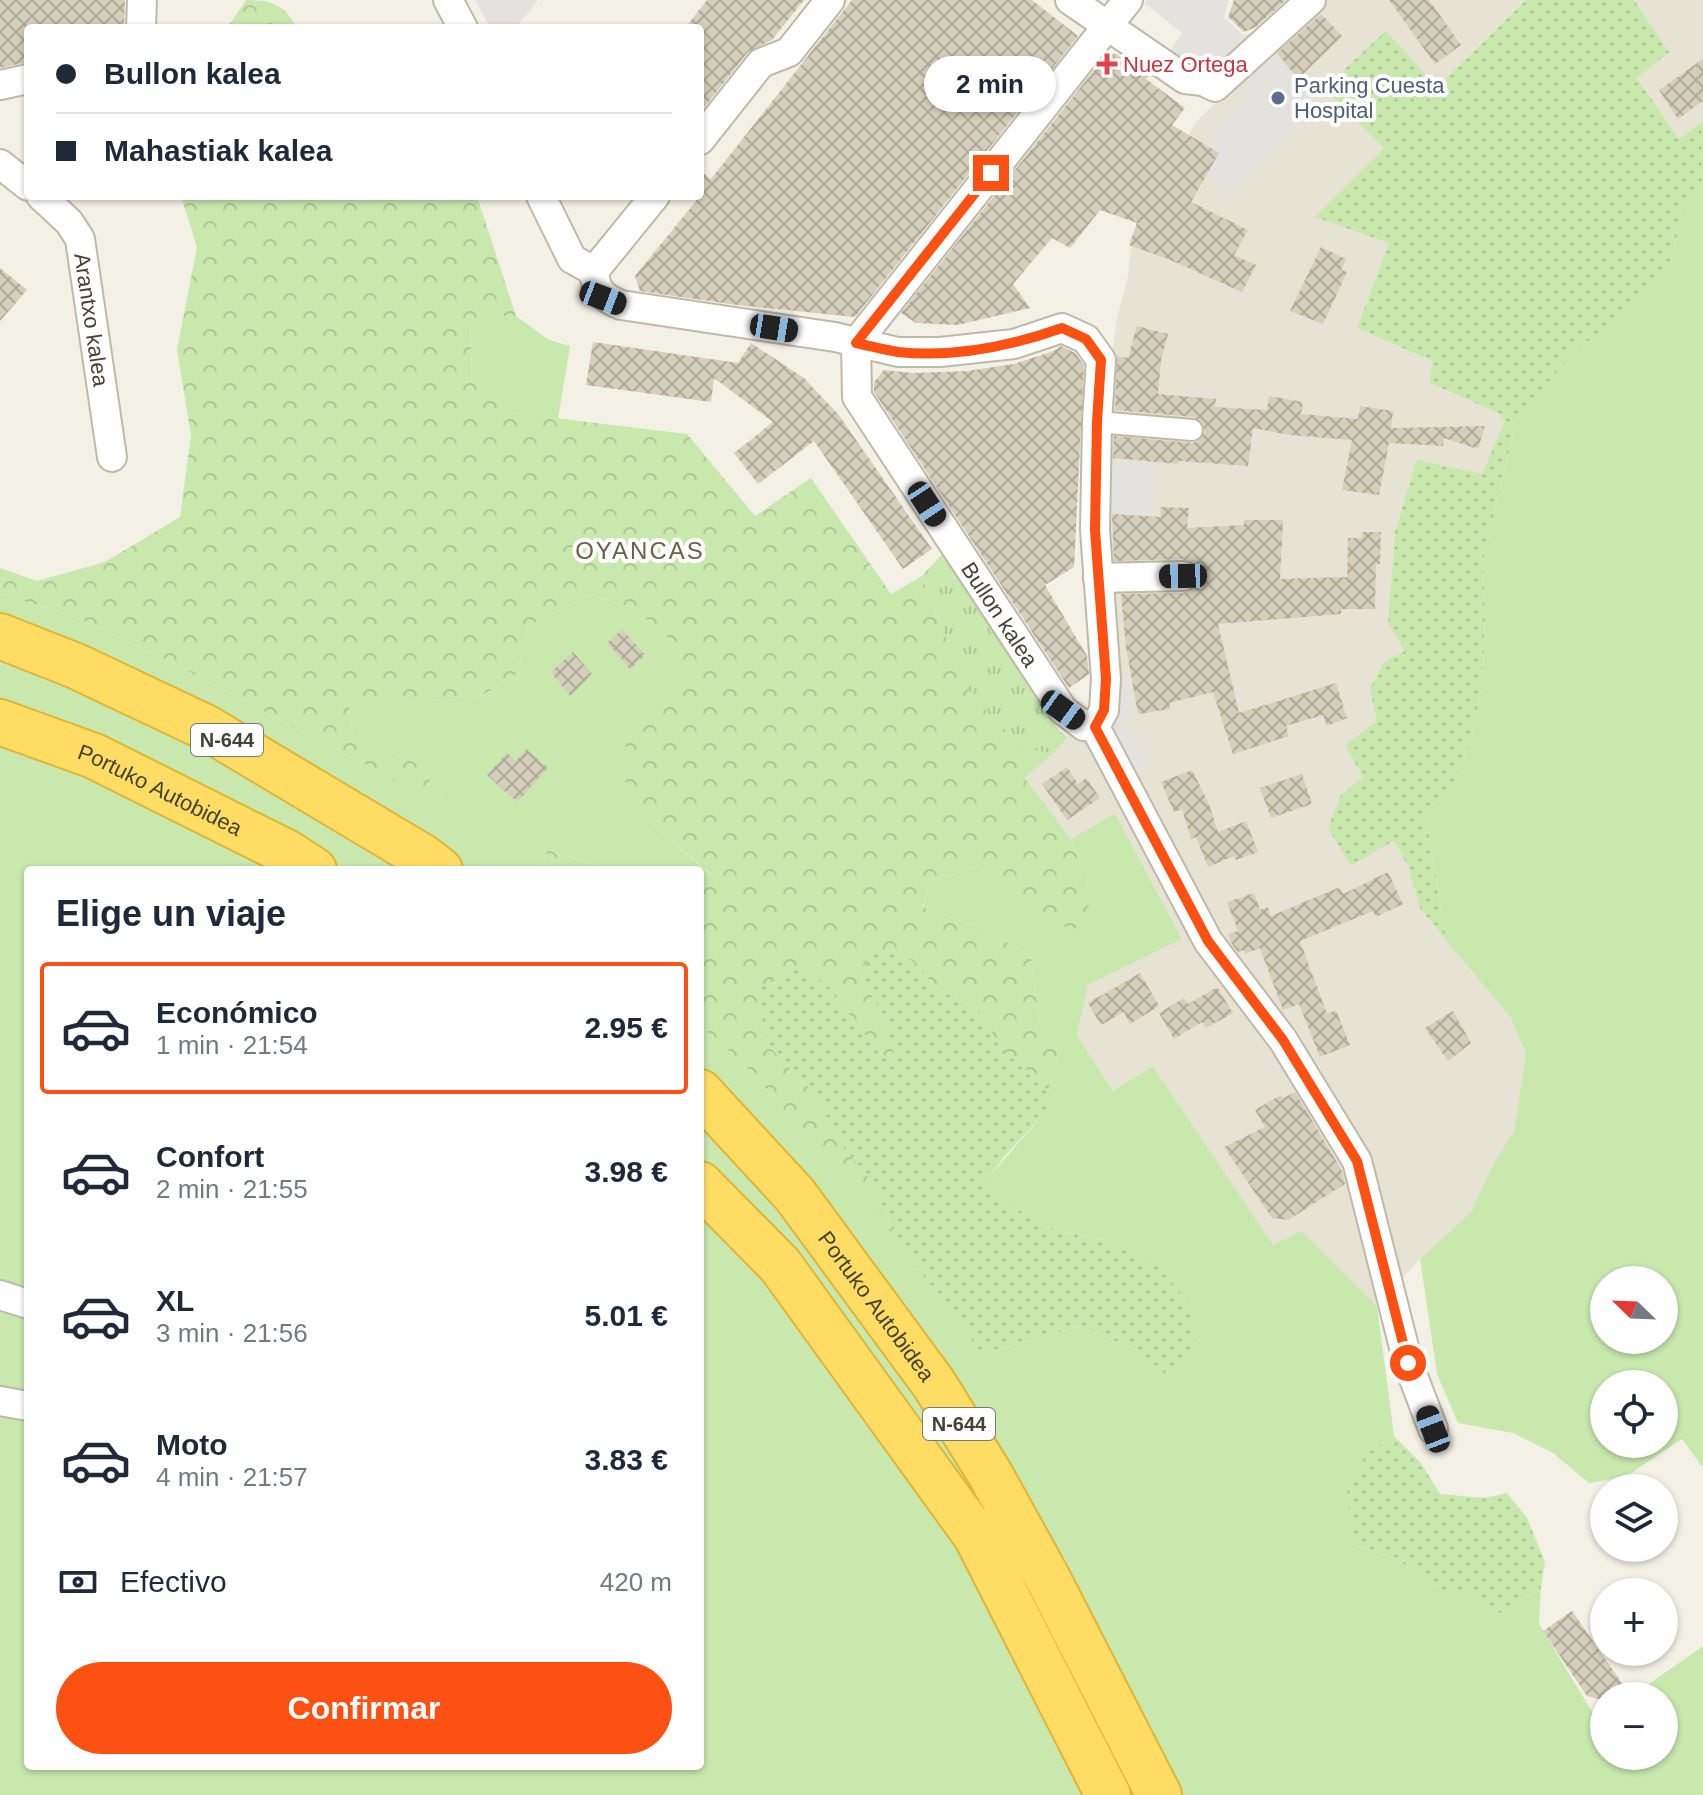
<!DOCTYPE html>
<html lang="es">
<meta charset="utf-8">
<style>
:root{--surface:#fff;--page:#f6f6f7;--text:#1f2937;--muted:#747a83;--line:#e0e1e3;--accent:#fd5113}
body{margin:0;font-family:Helvetica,sans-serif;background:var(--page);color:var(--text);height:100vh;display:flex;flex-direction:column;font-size:30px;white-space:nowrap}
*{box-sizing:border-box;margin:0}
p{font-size:26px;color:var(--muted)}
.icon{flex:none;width:44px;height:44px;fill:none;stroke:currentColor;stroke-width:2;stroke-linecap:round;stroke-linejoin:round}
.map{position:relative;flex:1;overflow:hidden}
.panel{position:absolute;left:24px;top:866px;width:680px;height:904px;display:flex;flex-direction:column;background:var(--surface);border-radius:8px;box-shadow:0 2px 6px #0004}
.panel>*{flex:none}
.banner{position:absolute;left:24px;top:24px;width:680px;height:176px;border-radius:8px;box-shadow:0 2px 6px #0004;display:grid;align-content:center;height:176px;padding:0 32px;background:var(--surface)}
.needle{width:52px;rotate:293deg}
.controls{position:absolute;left:1590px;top:1266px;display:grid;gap:16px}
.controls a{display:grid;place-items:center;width:88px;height:88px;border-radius:50%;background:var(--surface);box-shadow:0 2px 6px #0004;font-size:40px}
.end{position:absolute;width:36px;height:36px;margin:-18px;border:10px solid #fd5113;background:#fff;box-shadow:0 0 0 4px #fff}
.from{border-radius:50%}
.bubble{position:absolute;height:56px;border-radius:28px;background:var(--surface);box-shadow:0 2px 6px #0004;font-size:26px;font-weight:700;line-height:56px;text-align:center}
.car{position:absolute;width:24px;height:48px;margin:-24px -12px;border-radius:10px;box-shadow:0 0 6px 2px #0007;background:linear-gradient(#222 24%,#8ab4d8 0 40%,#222 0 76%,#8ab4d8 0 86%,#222 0)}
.banner b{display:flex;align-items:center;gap:28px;height:76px;font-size:30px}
.banner b+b{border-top:2px solid var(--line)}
.banner i{width:20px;height:20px;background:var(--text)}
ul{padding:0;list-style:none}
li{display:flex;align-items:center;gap:24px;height:132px;margin:0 16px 12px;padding:0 16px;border:4px solid transparent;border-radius:8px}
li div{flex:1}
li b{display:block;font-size:30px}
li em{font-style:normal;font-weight:700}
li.active{border-color:var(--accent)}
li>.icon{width:72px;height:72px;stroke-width:1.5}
h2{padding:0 32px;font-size:36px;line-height:96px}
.pay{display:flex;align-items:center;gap:20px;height:88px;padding:0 32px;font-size:30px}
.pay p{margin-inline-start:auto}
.primary-button{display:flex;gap:16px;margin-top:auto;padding:16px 32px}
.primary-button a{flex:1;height:92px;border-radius:48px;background:var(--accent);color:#fff;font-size:32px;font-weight:700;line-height:92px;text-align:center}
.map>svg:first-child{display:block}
.residential{fill:#e7e3d4}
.grass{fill:#c8e8ae;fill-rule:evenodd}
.forest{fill:url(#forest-crowns)}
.park{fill:url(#park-tufts)}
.garden{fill:url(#garden-dots)}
.parking{fill:#e4e2de}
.building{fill:url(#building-cross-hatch)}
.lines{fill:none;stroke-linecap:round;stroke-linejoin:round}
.pedestrian-casing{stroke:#bfbaa8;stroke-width:24}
.minor-casing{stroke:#bfbaa8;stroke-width:32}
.motorway-casing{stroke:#e0b434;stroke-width:48}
.pedestrian{stroke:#fff;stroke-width:20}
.minor{stroke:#fff;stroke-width:28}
.motorway{stroke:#ffdd65;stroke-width:44}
.route{stroke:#fd5113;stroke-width:10}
.health-dot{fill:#e0444e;stroke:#fff;stroke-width:3}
.service-dot{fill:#5c6f8a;stroke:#fff;stroke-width:3}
.labels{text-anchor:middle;stroke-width:8;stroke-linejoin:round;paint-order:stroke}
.shield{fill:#fff;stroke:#7e7a72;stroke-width:2}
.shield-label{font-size:20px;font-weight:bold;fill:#464135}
.health-label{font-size:22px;fill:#be3a42;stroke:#fff;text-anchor:start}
.service-label{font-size:22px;fill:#4e5e75;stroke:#fff;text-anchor:start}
.street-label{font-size:22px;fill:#464135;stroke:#fff}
.neighbourhood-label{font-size:24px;letter-spacing:2px;fill:#69614c;stroke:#fff}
</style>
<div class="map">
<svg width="1703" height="1795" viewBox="0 0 1703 1795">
<defs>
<pattern id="forest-crowns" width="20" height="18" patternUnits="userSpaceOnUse" patternTransform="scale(2)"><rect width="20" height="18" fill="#c8e8ae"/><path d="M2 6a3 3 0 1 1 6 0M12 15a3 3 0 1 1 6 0" fill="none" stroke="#adc896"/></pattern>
<pattern id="park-tufts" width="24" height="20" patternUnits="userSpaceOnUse" patternTransform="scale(2)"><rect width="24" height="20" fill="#c8e8ae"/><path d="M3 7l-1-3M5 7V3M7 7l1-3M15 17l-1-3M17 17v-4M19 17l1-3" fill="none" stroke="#adc896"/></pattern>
<pattern id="garden-dots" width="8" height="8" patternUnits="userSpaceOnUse" patternTransform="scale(2)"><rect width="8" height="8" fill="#c8e8ae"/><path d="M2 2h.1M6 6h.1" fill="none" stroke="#adc896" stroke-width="1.8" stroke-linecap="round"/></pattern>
<pattern id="building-cross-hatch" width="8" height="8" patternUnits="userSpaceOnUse" patternTransform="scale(2)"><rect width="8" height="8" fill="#d5cebb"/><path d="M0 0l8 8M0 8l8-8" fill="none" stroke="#afa999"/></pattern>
</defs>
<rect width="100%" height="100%" fill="#f3f1e6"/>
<path class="residential" d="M 1322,0 L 1526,0 L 1437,87 L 1384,148 L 1316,217 L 1389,243 L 1357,328 L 1434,361 L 1430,384 L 1498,413 L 1505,421 L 1482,475 L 1416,460 L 1395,532 L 1388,624 L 1406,651 L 1377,721 L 1363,777 L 1341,795 L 1392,841 L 1408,866 L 1420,908 L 1511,1018 L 1526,1054 L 1514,1131 L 1494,1163 L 1471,1212 L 1420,1259 L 1377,1306 L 1302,1231 L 1273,1246 L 1153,1066 L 1113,1091 L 1077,1035 L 1088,985 L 1182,939 L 1115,813 L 1071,839 L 1025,778 L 1053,753 L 1090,713 L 1122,697 L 1111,586 L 1104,423 L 1117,318 L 1128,276 L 1130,252 L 1148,199 L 1197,121 Z
M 1634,0 L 1703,0 L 1703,121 L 1679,139 L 1637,77 L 1668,52 Z"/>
<path class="grass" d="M 1703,178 L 1703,1468 L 1682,1439 L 1625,1477 L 1589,1483 L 1553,1453 L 1513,1433 L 1458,1423 L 1437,1374 L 1420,1259 L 1471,1212 L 1494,1163 L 1514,1131 L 1526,1054 L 1511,1018 L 1446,940 L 1425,811 L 1453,788 L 1473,732 L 1483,678 L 1485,615 L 1483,560 L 1516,421 L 1572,352 L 1623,314 L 1670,269 L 1681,215 ZM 1604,1280 L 1664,1280 L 1664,1340 L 1604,1340 ZM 1604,1384 L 1664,1384 L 1664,1444 L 1604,1444 Z
M 516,316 L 549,340 L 570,346 L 558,419 L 514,413 L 472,382 L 470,318 Z
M 0,594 L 75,617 L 171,662 L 388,777 L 446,818 L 442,794 L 413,761 L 353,737 L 348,701 L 467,704 L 517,674 L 528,626 L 591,595 L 633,608 L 680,648 L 684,692 L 627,740 L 644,817 L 710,874 L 700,880 L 700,870 L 604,870 L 593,864 L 547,850 L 543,870 L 28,870 L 28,1766 L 700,1766 L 700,1025 L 742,1062 L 895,1237 L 982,1354 L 1080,1326 L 1137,1350 L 1168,1375 L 1103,1240 L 1045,1227 L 981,1186 L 1048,1109 L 1048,1091 L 1058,1053 L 1039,1021 L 1031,957 L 984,929 L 923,907 L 930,882 L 978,866 L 1022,905 L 1093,899 L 1071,839 L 1115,813 L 1182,939 L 1088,985 L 1077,1035 L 1113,1091 L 1153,1066 L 1273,1245 L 1302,1231 L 1377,1306 L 1394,1436 L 1367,1453 L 1352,1544 L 1398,1560 L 1445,1593 L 1474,1593 L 1498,1614 L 1541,1588 L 1539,1624 L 1597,1720 L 1604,1716 L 1604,1756 L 1664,1756 L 1664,1696 L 1632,1696 L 1703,1646 L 1703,1795 L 0,1795 Z"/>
<path class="forest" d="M 246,0 C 272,0 284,4 297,28 L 227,28 Z
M 181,196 L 477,196 L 516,316 L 470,318 L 472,382 L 514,413 L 687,434 L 755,516 L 811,478 L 891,594 L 922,576 L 940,624 L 1024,749 L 1053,753 L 1025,778 L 1071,839 L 1093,899 L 1074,931 L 1022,905 L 978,866 L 930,882 L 923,907 L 984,929 L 1031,957 L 1039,1021 L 1058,1053 L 1048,1091 L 1000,1046 L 977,1008 L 936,988 L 915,962 L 860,975 L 882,1013 L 898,1069 L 871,1043 L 767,1044 L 813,1092 L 844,1148 L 875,1186 L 895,1237 L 742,1062 L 700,1025 L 700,880 L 710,873 L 644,817 L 620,771 L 627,740 L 683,692 L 680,648 L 633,608 L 591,595 L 528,626 L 517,674 L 467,704 L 348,701 L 353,737 L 413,761 L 442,794 L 446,819 L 388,777 L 171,662 L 75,617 L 0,594 L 0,568 L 37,581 L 105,562 L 180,517 L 191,435 L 177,350 L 197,247 Z
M 547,850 L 593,864 L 604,870 L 543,870 Z"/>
<path class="park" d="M 943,553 L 1059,731 L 1068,737 L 1053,753 L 1024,749 L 973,697 L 940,624 L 922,576 Z"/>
<path class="garden" d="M 1526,0 L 1634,0 L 1669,52 L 1637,78 L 1679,139 L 1703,121 L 1703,178 L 1681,215 L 1670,269 L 1623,314 L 1572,353 L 1516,421 L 1483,560 L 1485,615 L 1483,678 L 1473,732 L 1453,788 L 1425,811 L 1446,940 L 1420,908 L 1408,866 L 1393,841 L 1351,866 L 1328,828 L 1341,795 L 1363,777 L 1345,745 L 1377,721 L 1370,689 L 1384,662 L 1405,651 L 1388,624 L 1395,532 L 1416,460 L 1482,474 L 1505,421 L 1498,413 L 1429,383 L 1433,361 L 1357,328 L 1389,243 L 1315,217 L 1384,148 L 1324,88 L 1386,31 L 1437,87 Z
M 875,944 L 915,962 L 936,988 L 977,1008 L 1000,1046 L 1048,1091 L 1048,1109 L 1004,1157 L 982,1186 L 1045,1227 L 1103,1240 L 1157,1266 L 1192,1306 L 1196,1350 L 1168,1376 L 1137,1350 L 1080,1326 L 982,1354 L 895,1237 L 875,1186 L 844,1148 L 813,1092 L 767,1044 L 757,988 L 799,964 L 832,990 L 871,1043 L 897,1068 L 882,1013 L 860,975 Z
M 1394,1436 L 1421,1463 L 1440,1494 L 1484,1498 L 1507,1493 L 1527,1518 L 1545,1562 L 1541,1588 L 1498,1614 L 1474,1593 L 1445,1593 L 1398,1560 L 1352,1544 L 1347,1488 L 1367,1453 Z"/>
<path class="parking" d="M 475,0 L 538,0 L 516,28 L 490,28 Z
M 1147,0 L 1229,0 L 1224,17 L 1243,35 L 1260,33 L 1319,107 L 1232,195 L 1205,176 L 1219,153 L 1205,145 L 1251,88 L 1234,58 L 1210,72 L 1168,55 L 1182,33 L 1144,3 Z
M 1105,460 L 1156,465 L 1154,516 L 1104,514 Z
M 1130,681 L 1135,714 L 1121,720 L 1153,766 L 1112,790 L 1077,737 L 1115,683 Z"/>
<path class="building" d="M 0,0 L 125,0 L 124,28 L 28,28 L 28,62 L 0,68 Z
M 707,0 L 804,0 L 772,40 L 748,52 L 700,113 L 700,28 L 685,28 Z
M 852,0 L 1032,0 L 1078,36 L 855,317 L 737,305 L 640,291 L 635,276 L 700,196 L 700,171 L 711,179 Z
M 1234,0 L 1286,0 L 1256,27 L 1244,32 L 1228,17 Z
M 1389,0 L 1429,0 L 1461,45 L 1435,64 Z
M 1321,14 L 1342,36 L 1298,79 L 1277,53 Z
M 1107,54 L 1116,54 L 1148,76 L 1146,79 L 1185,108 L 1172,125 L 1219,153 L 1191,202 L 1248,230 L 1234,255 L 1256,265 L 1242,292 L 1168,259 L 1129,245 L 1137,223 L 1100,210 L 1070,248 L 1052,238 L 1013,284 L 1030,308 L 958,325 L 916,323 L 901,313 Z
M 1703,59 L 1703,101 L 1678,119 L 1659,90 Z
M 1321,247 L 1346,259 L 1341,270 L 1347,272 L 1323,324 L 1290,311 Z
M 0,268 L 27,290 L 0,321 Z
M 1137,326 L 1168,334 L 1161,360 L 1158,394 L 1216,399 L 1215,407 L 1267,410 L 1269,396 L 1303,402 L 1301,414 L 1358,419 L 1360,406 L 1393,411 L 1391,428 L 1485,426 L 1478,449 L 1444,438 L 1443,446 L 1389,443 L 1379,495 L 1342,490 L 1352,440 L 1290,435 L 1253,428 L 1248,466 L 1179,461 L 1178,464 L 1113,458 L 1114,436 L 1192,443 L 1198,441 L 1205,432 L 1203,424 L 1194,417 L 1115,410 L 1117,356 L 1128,358 Z
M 593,342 L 738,363 L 751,343 L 804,378 L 838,414 L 932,549 L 903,569 L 814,441 L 758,484 L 734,453 L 773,422 L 714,378 L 711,402 L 586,385 Z
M 1061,346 L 1075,353 L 1084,365 L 1074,567 L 1045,585 L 1087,656 L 1089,674 L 1069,688 L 874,392 L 874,382 L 884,370 L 913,373 L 967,371 L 1014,364 L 1054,351 Z
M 1160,507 L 1189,508 L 1187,528 L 1244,525 L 1244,520 L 1283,520 L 1280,579 L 1347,577 L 1348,538 L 1362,538 L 1362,532 L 1381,532 L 1380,564 L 1376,564 L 1375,609 L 1341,609 L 1341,614 L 1218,624 L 1239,713 L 1336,683 L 1347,718 L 1327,726 L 1323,715 L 1286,726 L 1289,736 L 1233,754 L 1213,692 L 1169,703 L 1170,709 L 1138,714 L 1126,647 L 1121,594 L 1184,593 L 1197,585 L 1200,576 L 1197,567 L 1183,559 L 1114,561 L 1112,514 L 1161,517 Z
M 622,629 L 645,655 L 630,669 L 607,643 Z
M 573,652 L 592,674 L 570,696 L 551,672 Z
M 526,749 L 548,768 L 517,802 L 487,775 L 507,753 L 516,761 Z
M 1067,767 L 1078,784 L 1086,778 L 1100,798 L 1067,820 L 1042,784 Z
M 1192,770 L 1209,804 L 1218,832 L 1246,821 L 1258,852 L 1236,860 L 1234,856 L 1208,867 L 1196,837 L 1191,839 L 1182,809 L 1174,812 L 1161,782 Z
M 1302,774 L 1312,804 L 1271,818 L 1260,788 Z
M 1388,872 L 1403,904 L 1376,917 L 1373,911 L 1300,941 L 1327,1014 L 1336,1010 L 1350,1045 L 1320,1057 L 1299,1004 L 1283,1010 L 1260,948 L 1245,954 L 1243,950 L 1238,952 L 1232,944 L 1228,934 L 1238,931 L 1227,902 L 1254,893 L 1260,910 L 1268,907 L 1271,916 L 1340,887 L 1343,894 Z
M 1140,973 L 1159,1006 L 1130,1024 L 1124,1012 L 1101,1025 L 1088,1003 Z
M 1217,987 L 1233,1013 L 1206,1028 L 1202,1022 L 1174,1039 L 1159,1013 L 1184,998 L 1188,1004 Z
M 1453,1011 L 1471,1043 L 1448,1061 L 1425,1028 Z
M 1295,1092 L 1341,1169 L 1345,1184 L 1288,1220 L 1272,1218 L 1224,1147 L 1265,1127 L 1255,1110 L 1281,1095 L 1283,1098 Z
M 1572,1611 L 1624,1686 L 1604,1696 L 1602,1700 L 1587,1696 L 1543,1631 Z"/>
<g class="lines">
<g class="pedestrian-casing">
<path id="pedestrian" d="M 1097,422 L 1192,430"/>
</g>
<g class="minor-casing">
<g id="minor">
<path d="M 448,0 L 463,28"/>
<path d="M 1070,0 L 1185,79 L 1203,81 L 1215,87 L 1311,0"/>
<path d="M 141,28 L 142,0"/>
<path d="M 0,85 L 28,79"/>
<path d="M 700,140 L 761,63 L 789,52 L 830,0"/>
<path d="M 0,164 L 28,186"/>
<path id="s1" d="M 41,196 L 69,222 L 80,239 L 112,457"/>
<path d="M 541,196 L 572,259 L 594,271"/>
<path d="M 594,271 C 596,292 602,297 621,305 L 835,337 L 898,352 L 940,352 L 1014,344 L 1062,328 L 1086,339 L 1101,360 L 1097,422 L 1095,530 L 1106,679 L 1104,710 L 1095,727"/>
<path d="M 594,271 L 655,196"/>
<path id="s2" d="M 856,343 L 857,397 L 1063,710 L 1084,726 L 1095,727 L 1208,941 L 1283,1040 L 1357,1161 L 1408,1363 L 1433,1429"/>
<path d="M 856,343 L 1128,0"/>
<path d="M 1098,578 L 1183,576"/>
<path d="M 0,1295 L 28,1304"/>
<path d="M 0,1401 L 28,1406"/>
</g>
</g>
<g class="motorway-casing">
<g id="motorway">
<path d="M 0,636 L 76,666 L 207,728 L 423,857 L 440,870"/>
<path id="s3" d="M 0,722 L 94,756 L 288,853 L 314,870"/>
<path id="s4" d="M 700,1092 L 795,1195 L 934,1384 L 990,1474 L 1047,1577 L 1159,1795"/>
<path d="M 700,1184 L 780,1265 L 976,1536 L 1108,1795"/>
</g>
</g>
<use href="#pedestrian" class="pedestrian"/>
<use href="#minor" class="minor"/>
<use href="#motorway" class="motorway"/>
</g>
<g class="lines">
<path class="route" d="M 991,173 L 856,343 C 870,346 884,350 898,352 C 953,358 1011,346 1062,328 L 1086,339 L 1101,360 L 1097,422 L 1095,530 L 1106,679 L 1104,710 L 1095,727 L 1208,941 L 1283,1040 L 1357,1161 L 1408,1363"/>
</g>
<path class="health-dot" d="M1103 52h8v8h8v8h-8v8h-8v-8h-8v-8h8z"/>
<circle class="service-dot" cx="1278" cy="98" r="8"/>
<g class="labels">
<g class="shield">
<rect x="191" y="724" width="72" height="32" rx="6"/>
<rect x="923" y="1408" width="72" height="32" rx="6"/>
</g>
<g class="shield-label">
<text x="227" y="747">N-644</text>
<text x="959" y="1431">N-644</text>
</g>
<g class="health-label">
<text x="1123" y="72">Nuez Ortega</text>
</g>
<g class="service-label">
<text x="1294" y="93">Parking Cuesta<tspan x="1294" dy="25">Hospital</tspan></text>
</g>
<g class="street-label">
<text dy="8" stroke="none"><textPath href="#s1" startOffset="140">Arantxo kalea</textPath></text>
<text dy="8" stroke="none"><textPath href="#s2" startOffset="314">Bullon kalea</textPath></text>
<text dy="8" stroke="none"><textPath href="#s3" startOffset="174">Portuko Autobidea</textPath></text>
<text dy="8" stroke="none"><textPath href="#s4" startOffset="278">Portuko Autobidea</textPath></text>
</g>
<g class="neighbourhood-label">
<text x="640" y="559">OYANCAS</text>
</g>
</g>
</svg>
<div class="controls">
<a><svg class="needle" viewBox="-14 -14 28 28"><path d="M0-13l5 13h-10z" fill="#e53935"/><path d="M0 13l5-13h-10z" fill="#747a83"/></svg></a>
<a><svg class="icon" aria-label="locate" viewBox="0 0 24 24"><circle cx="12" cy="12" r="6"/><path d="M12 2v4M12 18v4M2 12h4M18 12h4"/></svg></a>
<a><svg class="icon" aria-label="layers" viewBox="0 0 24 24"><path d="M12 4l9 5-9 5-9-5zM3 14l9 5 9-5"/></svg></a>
<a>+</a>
<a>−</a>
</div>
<i class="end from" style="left:1408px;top:1363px"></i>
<i class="end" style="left:991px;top:173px"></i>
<div class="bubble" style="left:924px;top:56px;width:132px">2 min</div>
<i class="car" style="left:603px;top:298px;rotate:111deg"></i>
<i class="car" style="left:774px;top:328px;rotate:99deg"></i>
<i class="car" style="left:927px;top:504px;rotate:147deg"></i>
<i class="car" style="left:1183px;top:576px;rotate:269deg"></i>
<i class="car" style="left:1063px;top:710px;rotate:126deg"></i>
<i class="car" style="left:1433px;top:1429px;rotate:339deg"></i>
<div class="banner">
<b><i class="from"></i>Bullon kalea</b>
<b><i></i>Mahastiak kalea</b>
</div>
<section class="panel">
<h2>Elige un viaje</h2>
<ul>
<li class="active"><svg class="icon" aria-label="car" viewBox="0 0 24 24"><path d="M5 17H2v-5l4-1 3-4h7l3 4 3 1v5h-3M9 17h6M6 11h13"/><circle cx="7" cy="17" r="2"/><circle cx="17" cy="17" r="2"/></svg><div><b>Económico</b><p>1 min · 21:54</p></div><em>2.95 €</em></li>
<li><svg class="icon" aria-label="car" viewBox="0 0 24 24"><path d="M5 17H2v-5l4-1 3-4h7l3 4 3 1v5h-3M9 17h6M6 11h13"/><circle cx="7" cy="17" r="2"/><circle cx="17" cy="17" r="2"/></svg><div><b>Confort</b><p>2 min · 21:55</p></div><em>3.98 €</em></li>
<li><svg class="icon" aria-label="car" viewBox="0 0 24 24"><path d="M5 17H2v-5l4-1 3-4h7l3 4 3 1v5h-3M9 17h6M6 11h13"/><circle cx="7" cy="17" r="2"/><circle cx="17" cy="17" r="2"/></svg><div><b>XL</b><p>3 min · 21:56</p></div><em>5.01 €</em></li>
<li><svg class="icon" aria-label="car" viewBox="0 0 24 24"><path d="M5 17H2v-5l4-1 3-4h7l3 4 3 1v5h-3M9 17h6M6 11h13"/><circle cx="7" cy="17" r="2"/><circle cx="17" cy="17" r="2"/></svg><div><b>Moto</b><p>4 min · 21:57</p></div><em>3.83 €</em></li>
</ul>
<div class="pay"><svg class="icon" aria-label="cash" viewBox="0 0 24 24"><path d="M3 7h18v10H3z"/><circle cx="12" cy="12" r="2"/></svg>Efectivo<p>420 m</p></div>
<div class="primary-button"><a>Confirmar</a></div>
</section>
</div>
